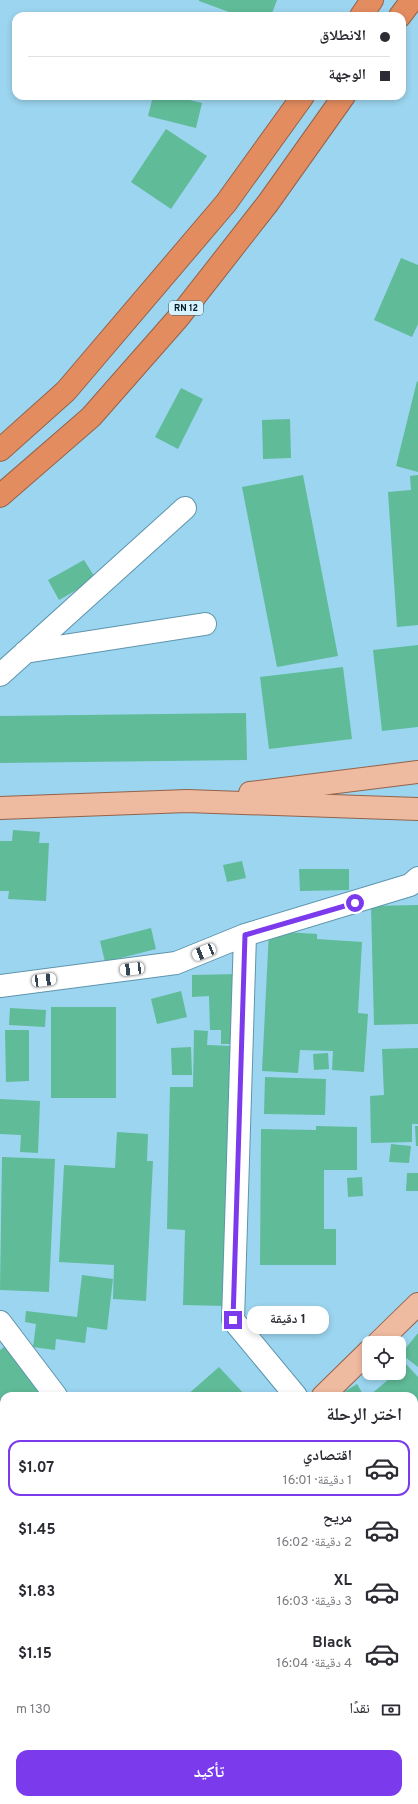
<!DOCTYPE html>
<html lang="ar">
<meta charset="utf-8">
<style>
:root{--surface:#fff;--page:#f7f7f7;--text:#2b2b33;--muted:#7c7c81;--line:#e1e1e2;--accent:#7c3aed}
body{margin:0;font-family:Overpass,"Noto Naskh Arabic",sans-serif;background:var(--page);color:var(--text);direction:rtl;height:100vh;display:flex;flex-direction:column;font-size:15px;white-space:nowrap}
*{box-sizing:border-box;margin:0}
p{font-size:13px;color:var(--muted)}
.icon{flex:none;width:22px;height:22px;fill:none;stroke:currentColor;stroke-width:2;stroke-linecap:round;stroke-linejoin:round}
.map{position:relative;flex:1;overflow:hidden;direction:ltr}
.side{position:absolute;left:0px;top:1392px;width:418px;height:412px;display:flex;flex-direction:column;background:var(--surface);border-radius:12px 12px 0 0;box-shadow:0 2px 6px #0003;direction:rtl}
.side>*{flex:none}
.banner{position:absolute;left:12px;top:12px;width:394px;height:88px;border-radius:12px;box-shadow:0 2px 6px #0003;direction:rtl;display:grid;align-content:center;height:88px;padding:0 16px;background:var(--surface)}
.fabs{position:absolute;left:362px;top:1336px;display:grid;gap:8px}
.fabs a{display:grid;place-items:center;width:44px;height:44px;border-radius:8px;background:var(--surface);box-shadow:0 2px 6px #0003;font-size:20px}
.end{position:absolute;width:18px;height:18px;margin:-9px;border:5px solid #7c3aed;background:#fff;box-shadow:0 0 0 2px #fff}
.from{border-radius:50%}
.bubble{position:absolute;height:28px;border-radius:12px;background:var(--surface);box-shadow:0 2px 6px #0003;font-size:13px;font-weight:700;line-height:28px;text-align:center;direction:rtl}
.car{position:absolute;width:12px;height:24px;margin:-12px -6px;border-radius:5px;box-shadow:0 0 3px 1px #0007;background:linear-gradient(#fff 24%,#345 0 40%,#fff 0 76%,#345 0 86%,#fff 0)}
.banner b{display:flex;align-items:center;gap:14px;height:38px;font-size:15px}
.banner b+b{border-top:1px solid var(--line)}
.banner i{width:10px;height:10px;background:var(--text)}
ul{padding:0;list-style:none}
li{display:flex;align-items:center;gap:12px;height:56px;margin:0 8px 6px;padding:0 8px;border:2px solid transparent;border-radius:12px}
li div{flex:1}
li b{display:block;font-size:15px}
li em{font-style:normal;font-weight:700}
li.selected{border-color:var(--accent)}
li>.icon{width:36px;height:36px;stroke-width:1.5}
h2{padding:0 16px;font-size:18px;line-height:48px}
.pay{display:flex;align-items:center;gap:10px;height:44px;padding:0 16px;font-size:15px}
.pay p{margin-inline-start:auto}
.action{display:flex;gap:8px;margin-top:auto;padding:8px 16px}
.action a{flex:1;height:46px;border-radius:12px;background:var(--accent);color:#fff;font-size:16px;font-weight:700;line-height:46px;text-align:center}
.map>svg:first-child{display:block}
.building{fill:#60bb99}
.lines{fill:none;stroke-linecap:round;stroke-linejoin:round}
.minor-casing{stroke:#5e95ad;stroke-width:24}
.major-casing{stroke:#94634a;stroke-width:24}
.highway-casing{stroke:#94634a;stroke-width:24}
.minor{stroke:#fff;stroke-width:22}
.major{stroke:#eebaa0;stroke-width:22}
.highway{stroke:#e28c60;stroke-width:22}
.route{stroke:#7c3aed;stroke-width:5}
.labels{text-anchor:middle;stroke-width:3;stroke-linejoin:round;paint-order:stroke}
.shield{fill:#d5f2fe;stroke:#415963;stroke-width:1}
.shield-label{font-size:9px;font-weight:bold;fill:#021821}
</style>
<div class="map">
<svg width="418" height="1804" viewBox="0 0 418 1804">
<rect width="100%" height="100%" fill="#9cd5ef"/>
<path class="building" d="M 199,0 L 277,0 L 271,16 L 240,16 L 199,1 Z
M 153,96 L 173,96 L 202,103 L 196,128 L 148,116 Z
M 166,129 L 207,156 L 171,209 L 131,182 Z
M 401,258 L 418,265 L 418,324 L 412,337 L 374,320 Z
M 417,381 L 418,382 L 418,472 L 396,466 Z
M 181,388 L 203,399 L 178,449 L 155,437 Z
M 290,419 L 291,458 L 263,459 L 262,420 Z
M 303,475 L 338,656 L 277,667 L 242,487 Z
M 418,475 L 418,625 L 397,627 L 388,492 L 411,490 L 410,476 Z
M 84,560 L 96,579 L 59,600 L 48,580 Z
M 418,645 L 418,727 L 382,731 L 373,650 Z
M 343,667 L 352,739 L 269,749 L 260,677 Z
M 246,713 L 247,760 L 0,763 L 0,716 Z
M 13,830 L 40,832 L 39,843 L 49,843 L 46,901 L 8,899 L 9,891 L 0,891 L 0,841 L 12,841 Z
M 242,861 L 246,878 L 227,882 L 223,865 Z
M 299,869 L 349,869 L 349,890 L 300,891 Z
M 418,905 L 418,1024 L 374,1025 L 371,906 Z
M 151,928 L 156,949 L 105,962 L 100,941 Z
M 269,931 L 317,934 L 317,939 L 362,942 L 358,1013 L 368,1014 L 364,1072 L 332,1070 L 333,1051 L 300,1050 L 298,1073 L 262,1071 Z
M 238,974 L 239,1044 L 221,1044 L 221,1030 L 210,1030 L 209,996 L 192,997 L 192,975 Z
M 181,991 L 187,1017 L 157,1024 L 151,999 Z
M 51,1007 L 116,1007 L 116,1098 L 51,1098 Z
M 10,1008 L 46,1010 L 45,1027 L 9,1025 Z
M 5,1030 L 29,1030 L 29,1081 L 6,1082 Z
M 194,1030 L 208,1031 L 207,1045 L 233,1046 L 227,1306 L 183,1305 L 185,1230 L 167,1229 L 170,1087 L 193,1087 Z
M 191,1047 L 192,1075 L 172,1075 L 171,1048 Z
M 418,1048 L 418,1124 L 412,1124 L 412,1142 L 371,1143 L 370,1096 L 384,1095 L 382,1049 Z
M 328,1053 L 329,1069 L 314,1070 L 313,1054 Z
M 265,1077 L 326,1079 L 325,1115 L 264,1114 Z
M 0,1099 L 40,1101 L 38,1153 L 20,1152 L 21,1135 L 0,1134 Z
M 316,1126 L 357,1127 L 357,1170 L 324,1170 L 324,1229 L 336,1229 L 336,1265 L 260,1265 L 261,1129 L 316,1130 Z
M 415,1126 L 418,1126 L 418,1146 L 416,1146 Z
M 117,1132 L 148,1134 L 147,1161 L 153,1161 L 146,1301 L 113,1299 L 114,1265 L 59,1262 L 64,1165 L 115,1168 Z
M 391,1144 L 411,1146 L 409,1163 L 389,1162 Z
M 2,1157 L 55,1159 L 49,1292 L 0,1290 Z
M 407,1173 L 418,1173 L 418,1191 L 406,1191 Z
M 362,1177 L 363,1196 L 348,1197 L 347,1178 Z
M 82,1275 L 113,1279 L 107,1330 L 87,1327 L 85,1343 L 56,1339 L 55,1350 L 33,1347 L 36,1324 L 25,1322 L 26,1311 L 77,1317 Z
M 418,1333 L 418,1367 L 401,1354 Z
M 11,1342 L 48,1396 L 4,1396 L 4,1495 L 0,1495 L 0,1350 Z
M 406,1364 L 418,1377 L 418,1415 L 414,1418 L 414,1396 L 369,1396 L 396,1373 L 399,1373 L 399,1370 Z
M 219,1367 L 246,1396 L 186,1396 Z
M 357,1384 L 364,1396 L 342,1396 L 341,1394 Z
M 414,1501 L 418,1505 L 418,1550 L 414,1553 Z
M 0,1526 L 4,1526 L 4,1630 L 0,1630 Z
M 418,1663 L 418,1715 L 414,1716 L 414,1665 Z
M 0,1775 L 4,1777 L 4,1799 L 0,1796 Z
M 6,1800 L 17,1800 L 14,1804 Z
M 37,1800 L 84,1800 L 81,1804 L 34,1804 Z
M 100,1800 L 150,1800 L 148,1804 L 98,1804 Z"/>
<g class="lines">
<g class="minor-casing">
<path id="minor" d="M 25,652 L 205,624
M 0,675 L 185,508
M 245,935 L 233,1320 L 296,1396
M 0,986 L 176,963 L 245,935 L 410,885 L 418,878
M 0,1322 L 56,1396
M 414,1733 L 418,1731
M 302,1804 L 308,1800"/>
</g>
<g class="major-casing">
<path id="major" d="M 250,793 L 418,772
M 0,808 L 187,801 L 418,809
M 378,1343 L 418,1304
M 323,1396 L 369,1351
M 0,1692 L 4,1689"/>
</g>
<g class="highway-casing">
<path id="highway" d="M 361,16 L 372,0
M 400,16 L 412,0
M 0,450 L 66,391 L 226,203 L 303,96
M 0,496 L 91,417 L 178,318 L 268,203 L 344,96"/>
</g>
<use href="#minor" class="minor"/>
<use href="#major" class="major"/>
<use href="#highway" class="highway"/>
</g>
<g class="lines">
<path class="route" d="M 233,1320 L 245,935 L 355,903"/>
</g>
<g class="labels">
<rect class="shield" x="169" y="301" width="34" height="14" rx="3"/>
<g class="shield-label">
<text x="186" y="311">RN 12</text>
</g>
</g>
</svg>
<div class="fabs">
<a><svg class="icon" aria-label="locate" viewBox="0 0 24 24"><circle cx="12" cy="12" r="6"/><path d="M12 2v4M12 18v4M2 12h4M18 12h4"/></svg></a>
</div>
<i class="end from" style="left:355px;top:903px"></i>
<i class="end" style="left:233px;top:1320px"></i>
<div class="bubble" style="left:247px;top:1306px;width:82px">1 دقيقة</div>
<i class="car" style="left:204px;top:952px;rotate:248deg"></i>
<i class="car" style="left:132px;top:969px;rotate:263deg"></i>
<i class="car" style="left:44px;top:980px;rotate:83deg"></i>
<div class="banner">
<b><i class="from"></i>الانطلاق</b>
<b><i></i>الوجهة</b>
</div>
<section class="side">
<h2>اختر الرحلة</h2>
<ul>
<li class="selected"><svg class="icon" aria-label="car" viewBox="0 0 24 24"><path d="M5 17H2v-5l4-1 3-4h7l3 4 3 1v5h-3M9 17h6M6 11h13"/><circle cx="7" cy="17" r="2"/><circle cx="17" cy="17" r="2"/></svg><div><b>اقتصادي</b><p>1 دقيقة · 16:01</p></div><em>$1.07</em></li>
<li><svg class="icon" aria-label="car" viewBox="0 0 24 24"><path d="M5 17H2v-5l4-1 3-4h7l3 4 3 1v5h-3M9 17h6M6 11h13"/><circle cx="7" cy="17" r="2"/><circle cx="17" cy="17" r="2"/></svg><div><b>مريح</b><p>2 دقيقة · 16:02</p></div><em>$1.45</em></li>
<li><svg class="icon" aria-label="car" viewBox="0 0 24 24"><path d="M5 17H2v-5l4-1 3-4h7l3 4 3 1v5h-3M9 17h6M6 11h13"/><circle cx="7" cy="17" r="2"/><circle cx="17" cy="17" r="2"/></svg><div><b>XL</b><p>3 دقيقة · 16:03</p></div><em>$1.83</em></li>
<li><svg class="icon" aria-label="car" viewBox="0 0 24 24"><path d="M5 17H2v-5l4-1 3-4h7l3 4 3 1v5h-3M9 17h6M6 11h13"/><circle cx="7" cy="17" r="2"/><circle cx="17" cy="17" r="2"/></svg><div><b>Black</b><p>4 دقيقة · 16:04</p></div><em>$1.15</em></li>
</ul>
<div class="pay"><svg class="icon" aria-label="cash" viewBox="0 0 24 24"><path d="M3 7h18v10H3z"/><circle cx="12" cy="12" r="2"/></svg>نقدًا<p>130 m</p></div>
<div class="action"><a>تأكيد</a></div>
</section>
</div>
